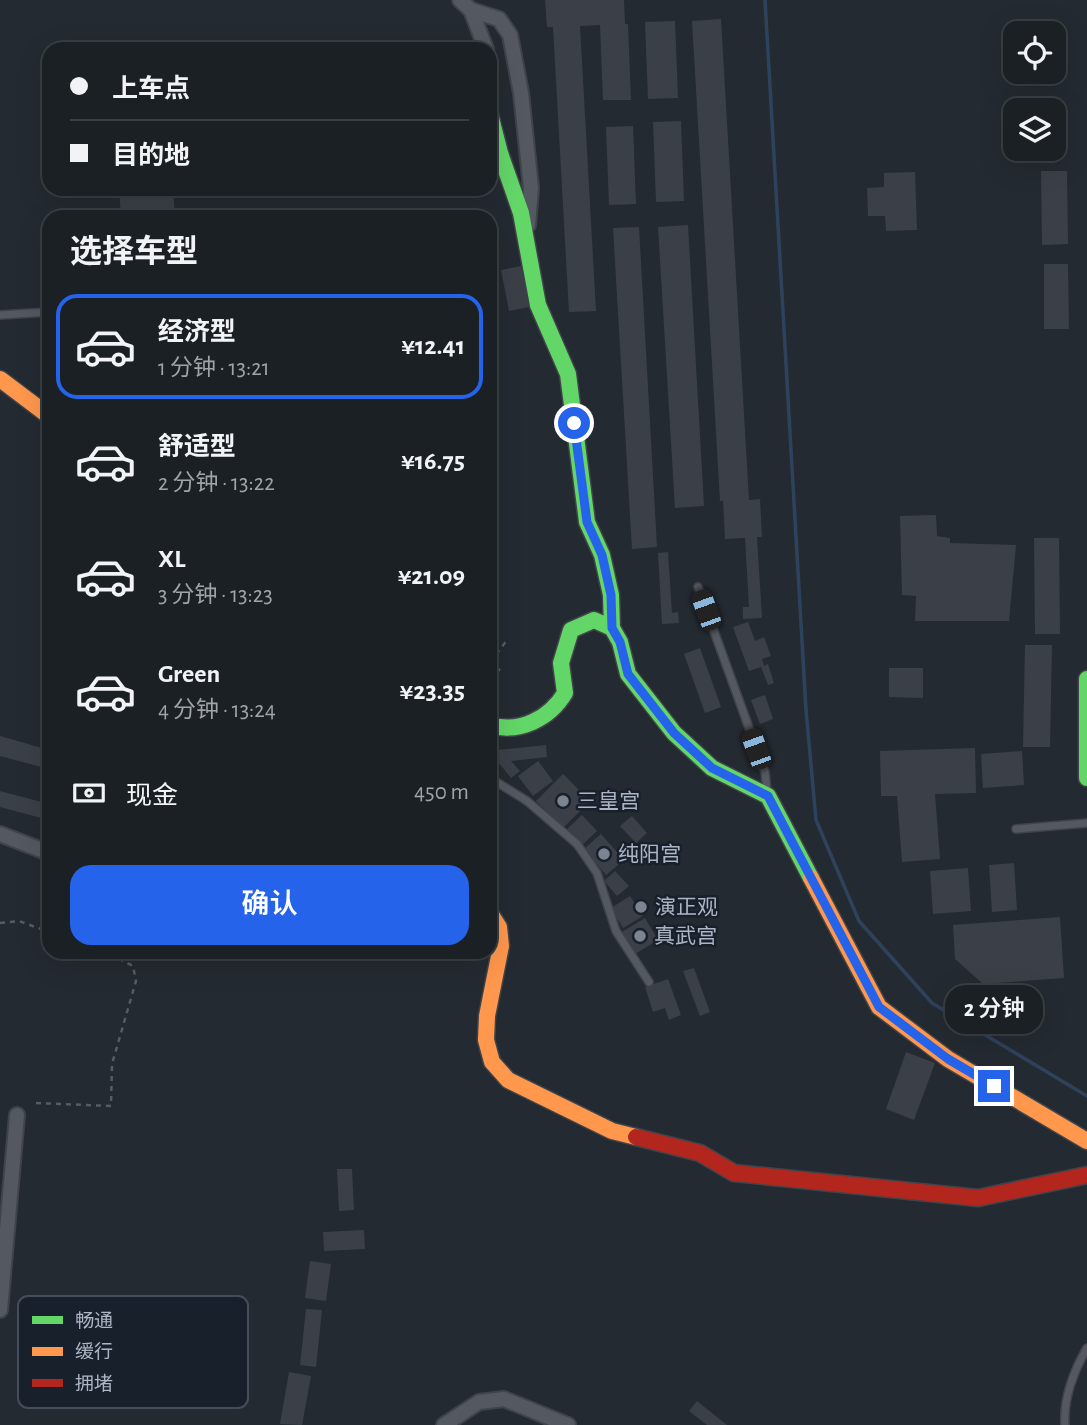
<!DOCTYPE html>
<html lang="zh">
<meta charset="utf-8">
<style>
:root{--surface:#1b2025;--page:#282d32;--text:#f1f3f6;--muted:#a0a3a7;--line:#393e42;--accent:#2563eb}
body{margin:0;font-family:"Alegreya Sans","Noto Sans SC",sans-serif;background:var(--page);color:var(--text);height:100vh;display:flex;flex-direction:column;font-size:26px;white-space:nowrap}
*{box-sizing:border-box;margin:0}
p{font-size:23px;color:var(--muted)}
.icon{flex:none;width:38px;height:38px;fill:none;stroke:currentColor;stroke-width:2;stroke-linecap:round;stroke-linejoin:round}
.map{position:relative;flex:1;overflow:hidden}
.panel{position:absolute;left:42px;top:210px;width:455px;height:749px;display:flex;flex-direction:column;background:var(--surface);border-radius:21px;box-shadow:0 7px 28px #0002,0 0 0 2px var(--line)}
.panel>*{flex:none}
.hud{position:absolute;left:42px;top:42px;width:455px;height:154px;border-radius:21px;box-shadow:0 7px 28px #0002,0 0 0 2px var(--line);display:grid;align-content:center;height:154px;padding:0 28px;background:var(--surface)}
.buttons{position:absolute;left:1003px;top:21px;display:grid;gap:14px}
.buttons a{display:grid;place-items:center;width:63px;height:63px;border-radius:14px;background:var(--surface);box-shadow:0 7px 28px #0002,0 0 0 2px var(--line);font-size:35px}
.end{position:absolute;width:32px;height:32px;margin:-16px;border:9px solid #2563eb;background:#fff;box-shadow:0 0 0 4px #fff}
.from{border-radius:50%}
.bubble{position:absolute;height:49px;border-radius:21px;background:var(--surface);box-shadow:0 7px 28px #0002,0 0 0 2px var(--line);font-size:23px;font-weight:600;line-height:49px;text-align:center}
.car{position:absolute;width:21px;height:42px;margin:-21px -10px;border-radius:9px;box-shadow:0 0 5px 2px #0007;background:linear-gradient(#222 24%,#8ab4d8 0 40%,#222 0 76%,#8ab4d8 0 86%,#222 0)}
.hud b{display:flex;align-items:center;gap:24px;height:66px;font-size:26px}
.hud b+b{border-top:2px solid var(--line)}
.hud i{width:18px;height:18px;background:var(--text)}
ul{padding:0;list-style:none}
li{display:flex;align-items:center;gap:21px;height:105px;margin:0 14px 10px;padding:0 14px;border:4px solid transparent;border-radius:21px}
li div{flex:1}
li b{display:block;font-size:26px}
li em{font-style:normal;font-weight:600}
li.active{border-color:var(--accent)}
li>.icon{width:63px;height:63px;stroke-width:1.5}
h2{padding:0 28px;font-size:32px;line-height:84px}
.pay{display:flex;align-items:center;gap:18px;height:77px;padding:0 28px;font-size:26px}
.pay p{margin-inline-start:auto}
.cta{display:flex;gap:14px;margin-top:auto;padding:14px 28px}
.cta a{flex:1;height:80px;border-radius:21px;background:var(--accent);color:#fff;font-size:28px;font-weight:600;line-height:80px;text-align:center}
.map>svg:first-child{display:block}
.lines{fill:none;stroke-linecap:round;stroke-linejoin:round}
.stream{stroke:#2f425b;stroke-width:3.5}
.building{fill:#3b4048}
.lane-casing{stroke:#40444a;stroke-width:10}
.street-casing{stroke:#40444a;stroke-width:18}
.fast-casing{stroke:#40444a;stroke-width:19}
.slow-casing{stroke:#40444a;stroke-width:19}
.jam-casing{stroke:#40444a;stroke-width:19}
.path{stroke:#565c63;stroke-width:2.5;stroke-dasharray:5 5;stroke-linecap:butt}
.lane{stroke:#545860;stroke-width:7}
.street{stroke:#545860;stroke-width:14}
.fast{stroke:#63d668;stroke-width:16}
.slow{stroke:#ff974d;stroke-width:16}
.jam{stroke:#b3261e;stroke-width:16}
.route{stroke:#2563eb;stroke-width:9}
.poi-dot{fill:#7c8491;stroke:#18202b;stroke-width:2.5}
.labels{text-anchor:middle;stroke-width:5;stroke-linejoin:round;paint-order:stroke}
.poi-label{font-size:21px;fill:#acb5c4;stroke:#18202b;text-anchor:start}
.key{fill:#18202b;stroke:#444d59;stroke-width:2}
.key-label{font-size:19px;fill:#acb5c4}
</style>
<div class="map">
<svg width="1087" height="1425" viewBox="0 0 1087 1425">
<rect width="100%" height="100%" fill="#242a31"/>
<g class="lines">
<path class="stream" d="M 765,0 L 806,710 L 816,820 L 859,921 L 932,1003 L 1087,1096"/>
</g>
<path class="building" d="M 545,0 L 624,0 L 625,24 L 628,24 L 631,100 L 603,100 L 600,25 L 580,26 L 596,311 L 569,312 L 553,27 L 547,27 Z
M 721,19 L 749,500 L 760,499 L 762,537 L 757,537 L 762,618 L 743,619 L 743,607 L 749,607 L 745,538 L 725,539 L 723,501 L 720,501 L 692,21 Z
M 675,21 L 678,98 L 648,99 L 645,22 Z
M 681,121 L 684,201 L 656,202 L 653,122 Z
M 633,126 L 636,204 L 609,205 L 606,127 Z
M 1041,171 L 1067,171 L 1068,244 L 1042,245 Z
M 915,172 L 917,230 L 886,231 L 885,216 L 868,216 L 867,188 L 884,187 L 884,173 Z
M 119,189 L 173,189 L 175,217 L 121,217 Z
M 688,225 L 704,506 L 675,508 L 658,227 Z
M 639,227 L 657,547 L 632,549 L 613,228 Z
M 1044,264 L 1068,264 L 1069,329 L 1044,329 Z
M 521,266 L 529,307 L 509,311 L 501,270 Z
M 936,515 L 937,536 L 950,538 L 950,543 L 1016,545 L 1009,621 L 915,621 L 916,596 L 902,595 L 900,516 Z
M 1034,538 L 1059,538 L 1060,634 L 1035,634 Z
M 668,552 L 672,613 L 678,612 L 679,623 L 662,624 L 658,553 Z
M 748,622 L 755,641 L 764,637 L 771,656 L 762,659 L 764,666 L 768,664 L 774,683 L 768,685 L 761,667 L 749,671 L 733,627 Z
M 1025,645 L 1052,645 L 1050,747 L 1023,747 Z
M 700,648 L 721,707 L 705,713 L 684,654 Z
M 889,668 L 923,668 L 923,698 L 889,697 Z
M 765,695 L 773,719 L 760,724 L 751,700 Z
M 0,736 L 49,750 L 49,769 L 0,756 Z
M 546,745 L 547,757 L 511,761 L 520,771 L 511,778 L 498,762 L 497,750 Z
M 975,748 L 976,793 L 935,794 L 940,859 L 902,862 L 897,796 L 881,796 L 880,751 Z
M 1022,751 L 1024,785 L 983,788 L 981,754 Z
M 538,761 L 553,781 L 533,796 L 518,776 Z
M 563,774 L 590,801 L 563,828 L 536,801 Z
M 0,791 L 49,804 L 49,820 L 0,807 Z
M 582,815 L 597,831 L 581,846 L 567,829 Z
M 632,816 L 647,833 L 636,843 L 620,826 Z
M 601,834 L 624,860 L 606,875 L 584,849 Z
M 1014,863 L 1017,910 L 992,912 L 989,865 Z
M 968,868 L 971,911 L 933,914 L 930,871 Z
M 615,871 L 629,886 L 617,896 L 604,881 Z
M 630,896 L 643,916 L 623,928 L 611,908 Z
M 1060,917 L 1064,978 L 983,984 L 955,959 L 953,925 Z
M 645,918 L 658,940 L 635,954 L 622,932 Z
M 694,968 L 710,1012 L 700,1016 L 683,971 Z
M 668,979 L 681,1015 L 669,1020 L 665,1008 L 653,1012 L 645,987 Z
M 906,1052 L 935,1063 L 914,1120 L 886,1109 Z
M 337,1169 L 352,1169 L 354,1210 L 339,1211 Z
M 364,1230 L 365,1249 L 324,1251 L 323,1232 Z
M 310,1261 L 331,1264 L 326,1301 L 305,1298 Z
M 306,1309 L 322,1310 L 316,1367 L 300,1365 Z
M 289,1372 L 311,1376 L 302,1425 L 280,1424 Z
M 697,1401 L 727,1425 L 707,1425 L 689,1411 Z"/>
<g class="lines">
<g class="lane-casing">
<path id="lane" d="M 0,315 L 49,312
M 698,587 L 765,772 L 767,791
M 490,778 L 527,801 L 577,844 L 597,873 L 616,931 L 649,982
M 1016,829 L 1087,823
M 1065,1425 C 1063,1399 1074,1370 1087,1348"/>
</g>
<g class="street-casing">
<path id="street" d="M 460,0 L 471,10 L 486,49
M 471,10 L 499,19 L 510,35 L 521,93 L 531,188 L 528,225
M 0,834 L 49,853
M 0,1310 L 17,1115
M 444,1425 L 479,1402 L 504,1399 L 568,1425"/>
</g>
<g class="fast-casing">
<path id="fast" d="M 490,114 L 500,153 L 521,213 L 538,305 L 568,374 L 587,522 L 602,555 L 611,595 L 612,628
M 1087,679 L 1087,778
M 490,725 C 520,734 550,718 565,693 L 561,663 L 571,630 L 594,620 L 612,628 L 620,642 L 628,674 L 674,733 L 712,768 L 768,796 L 811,878"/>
</g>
<g class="slow-casing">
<path id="slow" d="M 0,379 L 49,416
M 811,878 L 879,1007 L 948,1059 L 1087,1141
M 490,913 L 499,927 L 501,946 L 487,1016 L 486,1040 L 492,1062 L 508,1080 L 612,1131 L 636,1137"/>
</g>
<g class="jam-casing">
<path id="jam" d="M 636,1137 L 700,1153 L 734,1173 L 978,1198 L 1087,1175"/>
</g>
<path class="path" d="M 490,662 L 508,639
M 490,669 L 500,669 L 490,678
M 0,923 L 19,921 L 49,932
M 36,1103 L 111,1106 L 112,1064 L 136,981 L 133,966 L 106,952"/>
<use href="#lane" class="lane"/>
<use href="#street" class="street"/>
<use href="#fast" class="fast"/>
<use href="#slow" class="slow"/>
<use href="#jam" class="jam"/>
</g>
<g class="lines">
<path class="route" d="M 574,423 L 587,522 L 602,555 L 611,595 L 612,628 L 620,642 L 628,674 L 674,733 L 712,768 L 768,796 L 879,1007 L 948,1059 L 994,1086"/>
</g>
<g class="poi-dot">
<circle cx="563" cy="801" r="7"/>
<circle cx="604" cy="854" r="7"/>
<circle cx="641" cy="907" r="7"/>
<circle cx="640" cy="936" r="7"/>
</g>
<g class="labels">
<g class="poi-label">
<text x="577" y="808">三皇宫</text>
<text x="618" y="861">纯阳宫</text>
<text x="655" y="914">演正观</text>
<text x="654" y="943">真武宫</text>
</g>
</g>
<rect x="18" y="1296" width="230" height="112" rx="10" class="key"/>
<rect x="32" y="1316" width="31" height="8" fill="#63d668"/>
<rect x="32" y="1347" width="31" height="9" fill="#ff974d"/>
<rect x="32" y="1379" width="31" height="8" fill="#b3261e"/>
<g class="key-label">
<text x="75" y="1327">畅通</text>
<text x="75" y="1358">缓行</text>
<text x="75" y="1390">拥堵</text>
</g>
</svg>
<div class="buttons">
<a><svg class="icon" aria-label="locate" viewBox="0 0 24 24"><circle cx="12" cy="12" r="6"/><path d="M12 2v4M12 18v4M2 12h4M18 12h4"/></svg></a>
<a><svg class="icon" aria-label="layers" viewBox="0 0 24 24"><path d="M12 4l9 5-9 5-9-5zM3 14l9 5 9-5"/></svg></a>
</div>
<i class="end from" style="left:574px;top:423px"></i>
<i class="end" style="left:994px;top:1086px"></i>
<div class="bubble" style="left:945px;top:985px;width:98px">2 分钟</div>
<i class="car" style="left:706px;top:610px;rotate:340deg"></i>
<i class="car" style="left:756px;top:749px;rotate:340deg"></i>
<div class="hud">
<b><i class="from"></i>上车点</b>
<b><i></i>目的地</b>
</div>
<section class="panel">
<h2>选择车型</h2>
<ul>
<li class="active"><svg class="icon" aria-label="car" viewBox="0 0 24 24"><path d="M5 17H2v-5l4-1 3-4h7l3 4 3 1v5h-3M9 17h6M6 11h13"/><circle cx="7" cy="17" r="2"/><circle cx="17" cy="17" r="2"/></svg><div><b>经济型</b><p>1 分钟 · 13:21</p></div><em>¥12.41</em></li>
<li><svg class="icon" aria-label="car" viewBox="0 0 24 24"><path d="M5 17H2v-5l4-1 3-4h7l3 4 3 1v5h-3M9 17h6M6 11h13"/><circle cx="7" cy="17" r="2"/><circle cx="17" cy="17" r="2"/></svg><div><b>舒适型</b><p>2 分钟 · 13:22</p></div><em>¥16.75</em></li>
<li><svg class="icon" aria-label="car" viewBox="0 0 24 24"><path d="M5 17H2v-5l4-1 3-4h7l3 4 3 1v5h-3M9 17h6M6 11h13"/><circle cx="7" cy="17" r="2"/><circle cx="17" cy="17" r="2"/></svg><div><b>XL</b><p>3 分钟 · 13:23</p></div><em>¥21.09</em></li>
<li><svg class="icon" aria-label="car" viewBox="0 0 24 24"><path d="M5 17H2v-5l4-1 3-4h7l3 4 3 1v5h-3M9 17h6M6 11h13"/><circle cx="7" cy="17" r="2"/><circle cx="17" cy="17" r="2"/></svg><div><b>Green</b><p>4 分钟 · 13:24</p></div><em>¥23.35</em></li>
</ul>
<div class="pay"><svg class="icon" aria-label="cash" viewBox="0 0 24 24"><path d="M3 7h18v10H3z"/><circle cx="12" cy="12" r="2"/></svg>现金<p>450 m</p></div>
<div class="cta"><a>确认</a></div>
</section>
</div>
